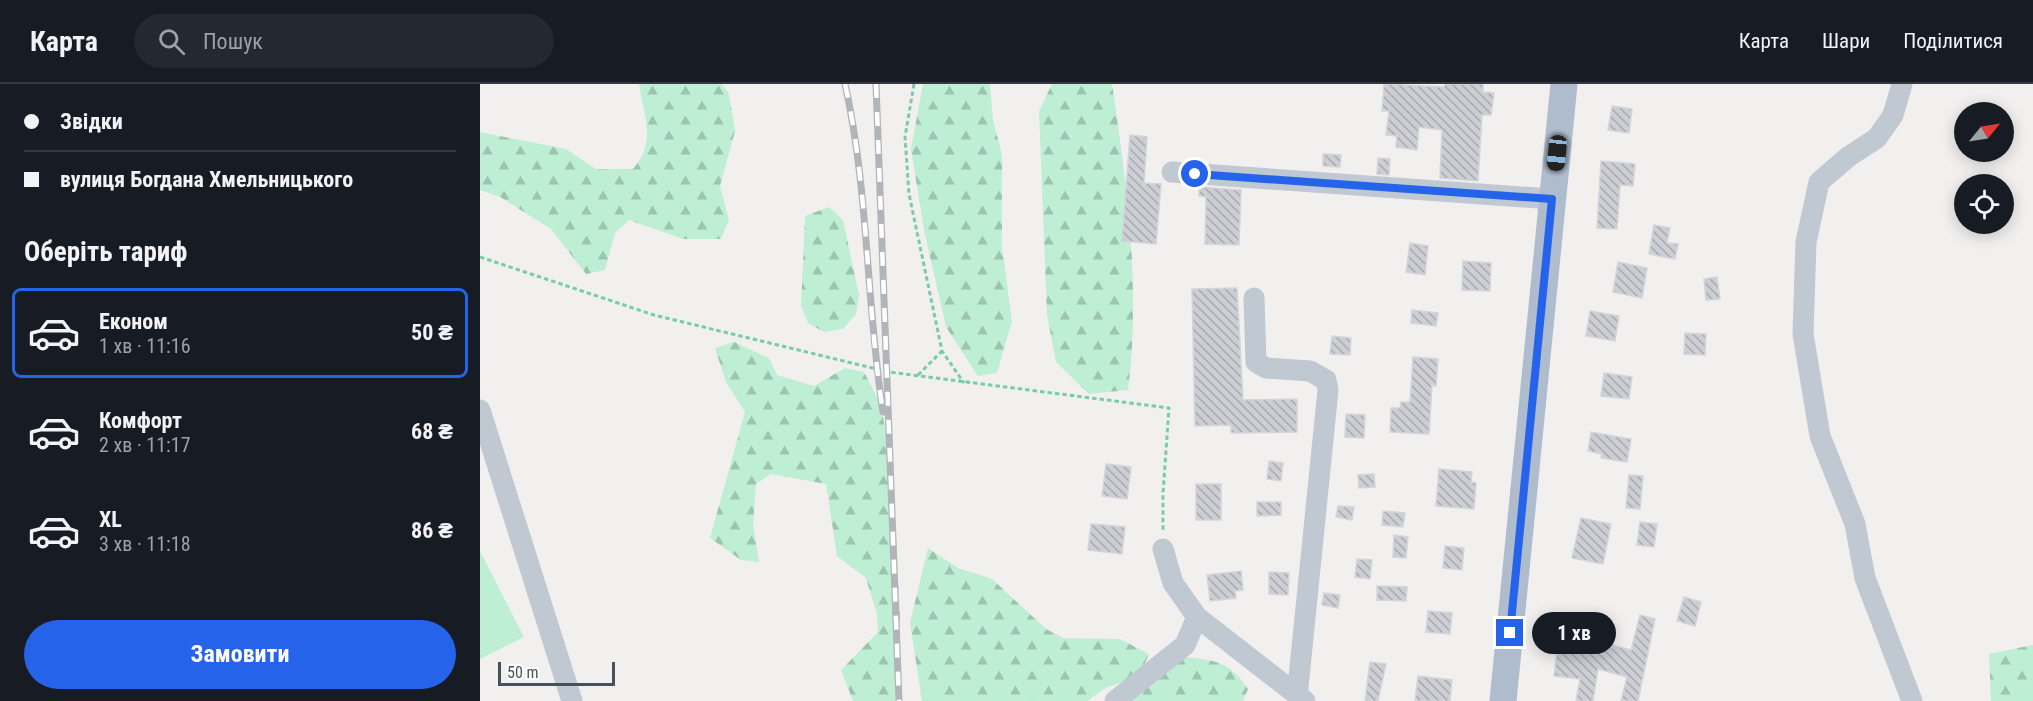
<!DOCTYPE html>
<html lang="uk">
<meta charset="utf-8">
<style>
:root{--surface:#171b24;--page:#242831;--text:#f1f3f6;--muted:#9ea1a6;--line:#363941;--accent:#2563eb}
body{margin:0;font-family:"Roboto Condensed",sans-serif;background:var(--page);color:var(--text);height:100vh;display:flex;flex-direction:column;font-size:22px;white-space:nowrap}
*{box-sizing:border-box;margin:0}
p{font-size:20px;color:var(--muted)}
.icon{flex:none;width:33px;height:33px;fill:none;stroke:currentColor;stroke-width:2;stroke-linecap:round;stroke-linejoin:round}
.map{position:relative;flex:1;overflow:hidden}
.details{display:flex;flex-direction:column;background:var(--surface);width:480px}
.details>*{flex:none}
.top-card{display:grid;align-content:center;height:132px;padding:0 24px;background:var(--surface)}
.needle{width:39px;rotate:60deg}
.fabs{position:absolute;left:1474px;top:18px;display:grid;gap:12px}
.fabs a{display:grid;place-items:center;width:60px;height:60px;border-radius:50%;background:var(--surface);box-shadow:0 3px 15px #0003;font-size:30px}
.scale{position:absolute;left:18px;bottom:15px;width:117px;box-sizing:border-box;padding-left:6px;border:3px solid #47515c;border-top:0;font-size:16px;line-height:21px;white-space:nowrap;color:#47515c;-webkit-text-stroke:4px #fff;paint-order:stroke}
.end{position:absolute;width:27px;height:27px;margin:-14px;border:8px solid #2563eb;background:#fff;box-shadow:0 0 0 3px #fff}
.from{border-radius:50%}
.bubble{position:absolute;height:42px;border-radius:21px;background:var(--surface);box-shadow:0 3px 15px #0003;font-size:20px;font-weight:700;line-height:42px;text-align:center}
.car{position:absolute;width:18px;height:36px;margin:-18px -9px;border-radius:8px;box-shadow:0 0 4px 2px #0007;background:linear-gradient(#222 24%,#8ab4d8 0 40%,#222 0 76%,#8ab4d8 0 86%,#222 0)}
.top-card b{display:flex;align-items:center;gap:21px;height:57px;font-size:22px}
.top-card b+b{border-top:2px solid var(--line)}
.top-card i{width:15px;height:15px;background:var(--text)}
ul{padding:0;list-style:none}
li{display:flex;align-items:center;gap:18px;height:90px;margin:0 12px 9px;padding:0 12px;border:3px solid transparent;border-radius:9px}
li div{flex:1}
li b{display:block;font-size:22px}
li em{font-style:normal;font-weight:700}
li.active{border-color:var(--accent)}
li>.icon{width:54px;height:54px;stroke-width:1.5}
h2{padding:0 24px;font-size:27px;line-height:72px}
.action{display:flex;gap:12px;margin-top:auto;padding:12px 24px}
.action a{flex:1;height:69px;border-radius:36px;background:var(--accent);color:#fff;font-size:24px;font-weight:700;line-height:69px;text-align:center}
header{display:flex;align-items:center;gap:36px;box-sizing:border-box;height:84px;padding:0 30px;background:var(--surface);border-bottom:2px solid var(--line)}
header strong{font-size:28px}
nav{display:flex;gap:33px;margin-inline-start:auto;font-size:21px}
.search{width:420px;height:54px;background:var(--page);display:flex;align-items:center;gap:15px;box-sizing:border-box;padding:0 21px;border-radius:33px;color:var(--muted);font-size:22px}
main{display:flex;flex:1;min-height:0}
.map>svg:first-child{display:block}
.grass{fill:#beefd4}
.forest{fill:url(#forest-firs)}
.building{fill:url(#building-back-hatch);stroke:#d3d5db;stroke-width:1.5}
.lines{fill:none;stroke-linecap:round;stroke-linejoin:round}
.path{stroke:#76cda8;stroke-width:3;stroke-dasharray:4.5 3;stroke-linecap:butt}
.minor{stroke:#c0c8d1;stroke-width:21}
.major{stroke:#afbcce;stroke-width:27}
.rail-casing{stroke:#b1b4b9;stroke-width:7}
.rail{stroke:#fff;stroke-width:4.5;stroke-dasharray:14;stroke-linecap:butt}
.route{stroke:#2563eb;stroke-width:8}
</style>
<header>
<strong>Карта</strong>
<div class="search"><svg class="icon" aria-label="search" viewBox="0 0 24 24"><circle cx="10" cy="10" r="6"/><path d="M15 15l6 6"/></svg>Пошук</div>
<nav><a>Карта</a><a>Шари</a><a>Поділитися</a></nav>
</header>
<main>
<section class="details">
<div class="top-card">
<b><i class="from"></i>Звідки</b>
<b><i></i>вулиця Богдана Хмельницького</b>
</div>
<h2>Оберіть тариф</h2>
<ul>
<li class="active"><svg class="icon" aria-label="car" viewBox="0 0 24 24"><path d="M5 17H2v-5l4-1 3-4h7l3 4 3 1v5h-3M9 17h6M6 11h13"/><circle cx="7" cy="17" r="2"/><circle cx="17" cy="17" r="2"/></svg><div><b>Економ</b><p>1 хв · 11:16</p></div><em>50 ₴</em></li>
<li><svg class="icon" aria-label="car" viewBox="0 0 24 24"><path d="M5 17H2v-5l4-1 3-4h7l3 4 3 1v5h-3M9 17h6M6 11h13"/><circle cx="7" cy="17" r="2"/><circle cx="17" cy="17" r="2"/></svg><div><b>Комфорт</b><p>2 хв · 11:17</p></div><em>68 ₴</em></li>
<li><svg class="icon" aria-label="car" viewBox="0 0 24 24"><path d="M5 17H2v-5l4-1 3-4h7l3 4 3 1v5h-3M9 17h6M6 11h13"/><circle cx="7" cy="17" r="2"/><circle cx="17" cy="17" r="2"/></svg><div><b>XL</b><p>3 хв · 11:18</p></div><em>86 ₴</em></li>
</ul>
<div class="action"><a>Замовити</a></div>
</section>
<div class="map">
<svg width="1553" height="617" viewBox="0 0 1553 617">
<defs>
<pattern id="forest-firs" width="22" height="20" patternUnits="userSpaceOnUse" patternTransform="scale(1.5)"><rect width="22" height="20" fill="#beefd4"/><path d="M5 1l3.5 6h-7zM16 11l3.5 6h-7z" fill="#9cc4af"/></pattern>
<pattern id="building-back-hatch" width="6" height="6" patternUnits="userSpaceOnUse" patternTransform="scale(1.5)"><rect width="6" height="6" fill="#ccced4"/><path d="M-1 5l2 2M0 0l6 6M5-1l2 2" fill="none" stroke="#a7aaaf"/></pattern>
</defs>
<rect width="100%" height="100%" fill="#f2efef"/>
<path class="grass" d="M 0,467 L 44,553 L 0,575 Z"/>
<path class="forest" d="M 159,0 L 242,0 L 249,10 L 255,47 L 240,102 L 249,136 L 241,155 L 203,155 L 149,136 L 135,149 L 125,186 L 106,190 L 71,145 L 20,113 L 0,106 L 0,48 L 86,65 L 116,85 L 153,85 C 177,57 164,33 159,0 Z
M 443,0 L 510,0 L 513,36 L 522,71 L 522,163 L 532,237 L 517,289 L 498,292 L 466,243 L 444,146 L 431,65 Z
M 572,0 L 632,0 C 647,101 661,204 648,306 L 609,310 L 576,278 L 567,231 L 559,27 Z
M 349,123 L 363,136 L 379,211 L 376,230 L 363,245 L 344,248 L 328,239 L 321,222 L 325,132 Z
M 254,258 L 289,274 L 297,291 L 334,302 L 365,284 L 384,288 L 401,321 L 413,391 L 420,534 L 415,617 L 373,617 L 361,586 L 398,548 L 397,530 L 386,494 L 357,472 L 346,400 L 291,390 L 276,400 L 273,440 L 279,478 L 261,476 L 230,454 L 265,328 L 246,298 L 235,264 Z
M 448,464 L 478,484 L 512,495 L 566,545 L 583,554 L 640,555 L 669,570 C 659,594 654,594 631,602 C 623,604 615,612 607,617 L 442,617 L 430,539 Z
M 1553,561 L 1553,617 L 1511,617 L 1509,570 Z
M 707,573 C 738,577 750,578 768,605 L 763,617 L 652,617 L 658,608 Z"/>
<path class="building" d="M 904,0 L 964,3 L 965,0 L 1003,0 L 1003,8 L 1014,9 L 1011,31 L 1002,31 L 998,97 L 960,94 L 962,46 L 939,43 L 937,66 L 916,63 L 917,52 L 906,51 L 909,27 L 902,27 Z
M 1132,22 L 1152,25 L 1149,49 L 1128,46 Z
M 650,51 L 667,53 L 664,99 L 681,100 L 676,160 L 642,157 Z
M 843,70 L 861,71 L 860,83 L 843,82 Z
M 898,74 L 910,75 L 909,91 L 897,90 Z
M 1121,77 L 1155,80 L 1153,102 L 1140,101 L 1137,145 L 1117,144 Z
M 719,103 L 761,106 L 759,161 L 725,160 L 726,113 L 719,112 Z
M 1174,141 L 1190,144 L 1187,159 L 1198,160 L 1195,175 L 1169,170 Z
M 930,159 L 948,162 L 945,191 L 926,188 Z
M 983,177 L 1011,179 L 1010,207 L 982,206 Z
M 1138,178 L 1167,184 L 1162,214 L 1133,208 Z
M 1237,193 L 1240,215 L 1226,216 L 1224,195 Z
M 757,204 L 763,316 L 817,315 L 817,348 L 751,349 L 751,341 L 715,342 L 712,205 Z
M 932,226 L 958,229 L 956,242 L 931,239 Z
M 1110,227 L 1139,232 L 1135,257 L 1106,252 Z
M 1205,249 L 1226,250 L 1225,271 L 1204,270 Z
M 852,252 L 871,254 L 870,271 L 850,270 Z
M 933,273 L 958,275 L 956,302 L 952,301 L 949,350 L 910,348 L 911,324 L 920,324 L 921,318 L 930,318 Z
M 1124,289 L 1152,293 L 1149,315 L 1121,312 Z
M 866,330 L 885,331 L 884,354 L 865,353 Z
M 1111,348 L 1151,355 L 1147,378 L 1121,374 L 1122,370 L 1108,367 Z
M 789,377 L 803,379 L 801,397 L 787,395 Z
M 626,380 L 651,383 L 647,415 L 622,412 Z
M 959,385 L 992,388 L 991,398 L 996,399 L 994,425 L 956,422 Z
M 894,390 L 895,403 L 879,404 L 878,391 Z
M 1149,391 L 1163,392 L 1160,425 L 1146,424 Z
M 716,400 L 741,400 L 741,436 L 716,436 Z
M 777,418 L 801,418 L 801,431 L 777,432 Z
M 858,422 L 874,423 L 872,436 L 856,433 Z
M 903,427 L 925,429 L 923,443 L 902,441 Z
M 1101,434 L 1131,440 L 1123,480 L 1092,474 Z
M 1160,438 L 1177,440 L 1174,463 L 1157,461 Z
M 611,440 L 645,443 L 642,470 L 608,466 Z
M 914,451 L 928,453 L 926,474 L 913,473 Z
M 965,462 L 984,464 L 982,486 L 963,484 Z
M 877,475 L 892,476 L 890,495 L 875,493 Z
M 761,487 L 763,506 L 755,507 L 756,514 L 730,517 L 727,491 Z
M 789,488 L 809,489 L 808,511 L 789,510 Z
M 897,502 L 927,503 L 926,517 L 897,516 Z
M 844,509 L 860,511 L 858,524 L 842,521 Z
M 1204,513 L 1221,518 L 1215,542 L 1197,537 Z
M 948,527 L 972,529 L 970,550 L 946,548 Z
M 1160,531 L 1175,535 L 1158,617 L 1141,617 L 1147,593 L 1118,585 L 1113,617 L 1096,617 L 1100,595 L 1074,592 L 1078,557 L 1132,564 L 1132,561 L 1151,566 Z
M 890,578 L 906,580 L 898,617 L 885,617 Z
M 938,592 L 972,596 L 970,617 L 935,617 Z"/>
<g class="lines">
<path class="path" d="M 434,0 L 425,53 L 429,110 L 462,267 L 484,299
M 0,173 L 174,231 L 409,288 L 689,324 L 683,409 L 683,448
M 438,291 L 462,267"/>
<path class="minor" d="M 1422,0 L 1413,31 L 1397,54 L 1368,73 L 1339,98 L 1326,158 L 1323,250 L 1340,352 L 1375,440 L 1385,494 L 1432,617
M 692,88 L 1072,115
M 774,214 L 776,278 L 786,284 L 830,287 L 846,296 L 848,306 L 817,613
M 0,326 L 92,617
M 683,465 L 693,499 L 717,533 L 825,617
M 635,617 L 705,561 L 717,533"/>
<path class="major" d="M 1023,617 L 1084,0"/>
<g class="rail-casing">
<path id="rail" d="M 365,0 C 389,107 386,220 403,328
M 396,0 L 419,617"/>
</g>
<use href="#rail" class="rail"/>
</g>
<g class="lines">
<path class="route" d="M 715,90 L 1072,115 L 1030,549"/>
</g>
</svg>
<div class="fabs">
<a><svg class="needle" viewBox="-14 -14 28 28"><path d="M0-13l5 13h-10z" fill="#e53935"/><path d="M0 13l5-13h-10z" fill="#9ea1a6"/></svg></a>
<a><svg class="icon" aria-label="locate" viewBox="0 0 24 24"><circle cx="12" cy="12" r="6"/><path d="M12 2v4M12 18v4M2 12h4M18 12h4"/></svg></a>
</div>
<div class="scale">50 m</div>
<i class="end from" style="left:715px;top:90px"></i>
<i class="end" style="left:1030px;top:549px"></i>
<div class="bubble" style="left:1052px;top:528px;width:84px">1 хв</div>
<i class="car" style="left:1077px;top:69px;rotate:186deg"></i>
</div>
</main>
